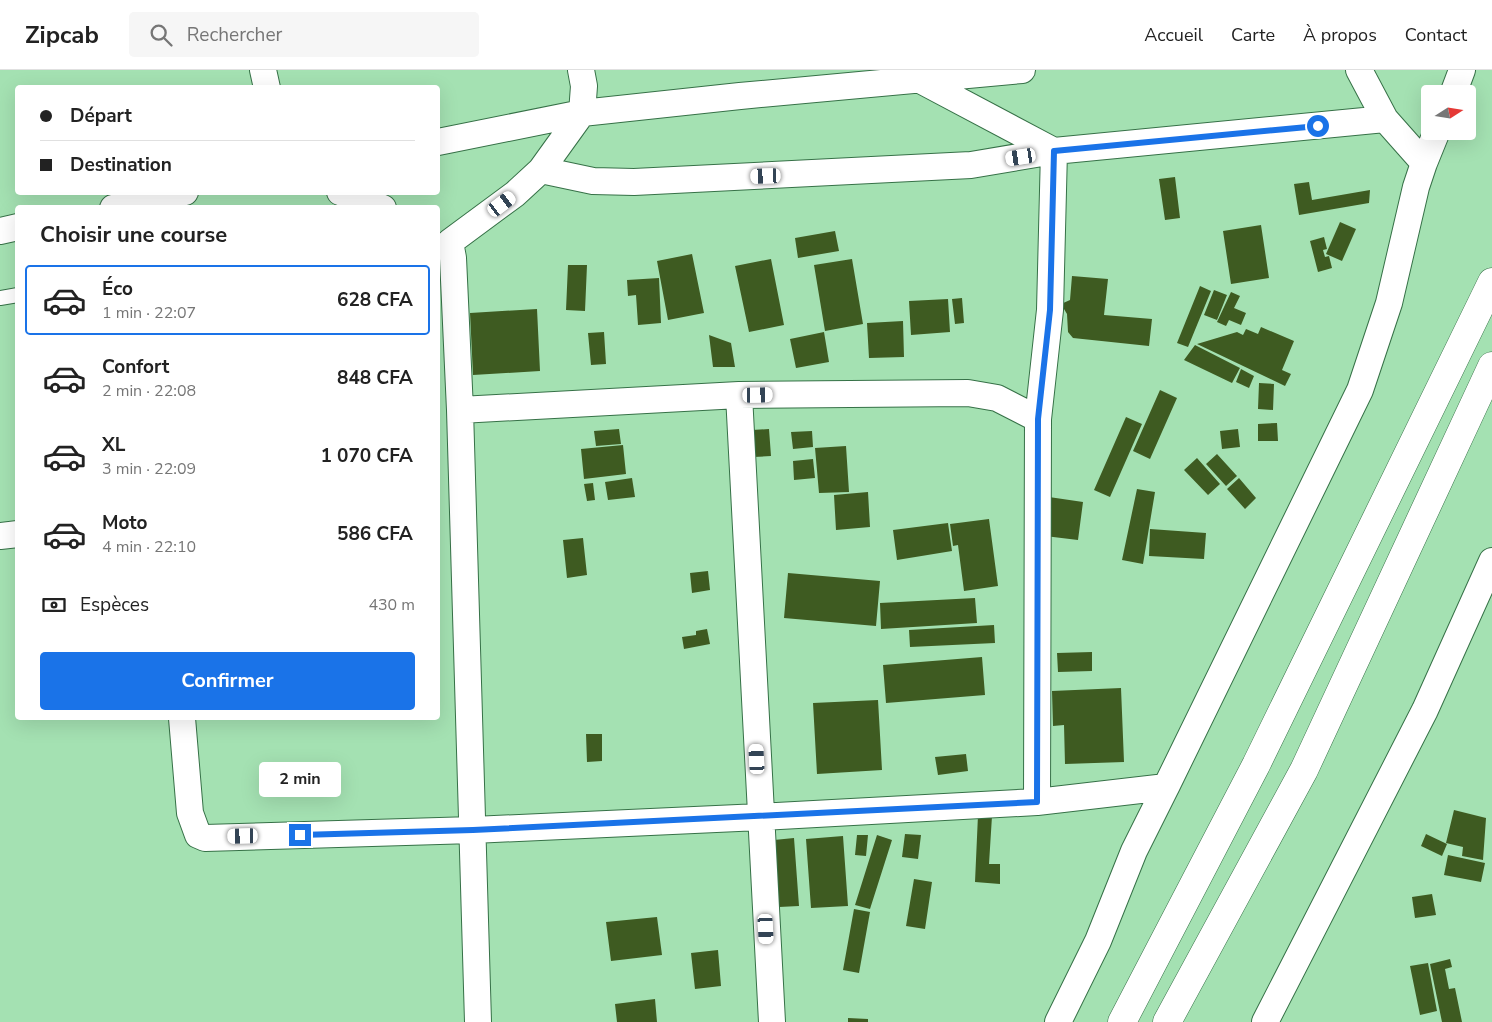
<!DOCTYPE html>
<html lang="fr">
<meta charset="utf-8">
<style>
:root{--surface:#fff;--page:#f6f6f6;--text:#222;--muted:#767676;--line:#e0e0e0;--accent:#1a73e8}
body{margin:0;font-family:"Nunito Sans",sans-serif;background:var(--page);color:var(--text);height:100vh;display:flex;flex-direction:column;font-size:19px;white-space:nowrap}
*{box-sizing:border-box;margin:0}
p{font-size:16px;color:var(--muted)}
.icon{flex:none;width:28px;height:28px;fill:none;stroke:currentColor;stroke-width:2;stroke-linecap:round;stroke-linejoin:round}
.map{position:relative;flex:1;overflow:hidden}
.drawer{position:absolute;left:15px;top:135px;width:425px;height:515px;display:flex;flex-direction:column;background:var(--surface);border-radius:5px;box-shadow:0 5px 20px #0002}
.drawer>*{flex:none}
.top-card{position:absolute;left:15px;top:15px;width:425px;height:110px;border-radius:5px;box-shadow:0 5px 20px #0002;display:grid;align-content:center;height:110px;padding:0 25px;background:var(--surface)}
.needle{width:32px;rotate:78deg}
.fabs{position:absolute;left:1421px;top:15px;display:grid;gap:10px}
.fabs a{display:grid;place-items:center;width:55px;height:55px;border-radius:5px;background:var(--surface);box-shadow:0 5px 20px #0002;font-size:25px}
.end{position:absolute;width:22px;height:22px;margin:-11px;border:6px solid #1a73e8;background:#fff;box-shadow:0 0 0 2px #fff}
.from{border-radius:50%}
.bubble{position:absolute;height:35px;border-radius:5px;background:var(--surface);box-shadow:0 5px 20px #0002;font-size:16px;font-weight:700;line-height:35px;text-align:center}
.car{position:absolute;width:15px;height:30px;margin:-15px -8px;border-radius:6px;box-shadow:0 0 4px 1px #0007;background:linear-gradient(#fff 24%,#345 0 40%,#fff 0 76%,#345 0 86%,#fff 0)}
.top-card b{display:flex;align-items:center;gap:18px;height:48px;font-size:19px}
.top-card b+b{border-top:1px solid var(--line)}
.top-card i{width:12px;height:12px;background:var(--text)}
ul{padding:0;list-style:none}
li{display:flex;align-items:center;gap:15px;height:70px;margin:0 10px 8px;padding:0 15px;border:2px solid transparent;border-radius:5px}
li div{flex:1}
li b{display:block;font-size:19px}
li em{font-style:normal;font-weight:700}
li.on{border-color:var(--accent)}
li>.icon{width:45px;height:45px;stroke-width:1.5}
h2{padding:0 25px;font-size:22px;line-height:60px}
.pay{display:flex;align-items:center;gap:12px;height:55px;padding:0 25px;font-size:19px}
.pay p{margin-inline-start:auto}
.action{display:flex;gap:10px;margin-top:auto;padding:10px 25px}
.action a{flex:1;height:58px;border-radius:5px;background:var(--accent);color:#fff;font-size:20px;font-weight:700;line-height:58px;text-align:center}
header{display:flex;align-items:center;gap:30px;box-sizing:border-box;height:70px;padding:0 25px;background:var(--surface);border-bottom:1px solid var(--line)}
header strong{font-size:24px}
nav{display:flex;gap:28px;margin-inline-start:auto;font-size:18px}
.search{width:350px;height:45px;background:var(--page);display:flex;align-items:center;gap:12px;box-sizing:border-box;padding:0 18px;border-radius:5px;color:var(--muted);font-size:19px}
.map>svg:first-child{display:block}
.building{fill:#3e5b21}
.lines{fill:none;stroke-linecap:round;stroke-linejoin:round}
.lane-casing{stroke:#367147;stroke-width:16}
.street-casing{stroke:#367147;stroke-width:28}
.primary-casing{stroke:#367147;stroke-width:29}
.lane{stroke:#fff;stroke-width:14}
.street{stroke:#fff;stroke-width:26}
.primary{stroke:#fff;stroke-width:28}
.route{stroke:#1a73e8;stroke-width:6}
</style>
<header>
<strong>Zipcab</strong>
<div class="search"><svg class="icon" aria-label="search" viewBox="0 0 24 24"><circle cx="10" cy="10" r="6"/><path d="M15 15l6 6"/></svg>Rechercher</div>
<nav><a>Accueil</a><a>Carte</a><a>À propos</a><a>Contact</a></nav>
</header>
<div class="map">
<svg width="1492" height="952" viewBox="0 0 1492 952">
<rect width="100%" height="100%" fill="#a4e1b2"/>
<path class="building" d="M 1175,107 L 1180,148 L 1165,150 L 1159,109 Z
M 1309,112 L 1312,130 L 1370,120 L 1369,133 L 1299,145 L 1294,114 Z
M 1340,152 L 1356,159 L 1342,191 L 1326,184 Z
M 1261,155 L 1269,208 L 1231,214 L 1223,161 Z
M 835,161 L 839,181 L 798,188 L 795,168 Z
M 1324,167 L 1327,179 L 1323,180 L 1325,187 L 1329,186 L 1332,198 L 1318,202 L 1310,171 Z
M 692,184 L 704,243 L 668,250 L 657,191 Z
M 771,189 L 784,255 L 749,262 L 735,196 Z
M 852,189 L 863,254 L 825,261 L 814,195 Z
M 568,195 L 587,195 L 585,241 L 566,240 Z
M 1072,206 L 1108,209 L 1104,245 L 1152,249 L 1149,276 L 1073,268 L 1068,262 L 1067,244 L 1061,234 L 1070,230 Z
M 659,208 L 661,253 L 638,255 L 636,225 L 628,226 L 627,210 Z
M 1200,216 L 1211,221 L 1188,277 L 1177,273 Z
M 1214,220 L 1227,225 L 1217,250 L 1204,245 Z
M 1231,222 L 1240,226 L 1234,238 L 1246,243 L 1241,255 L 1229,250 L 1226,256 L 1217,252 Z
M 962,228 L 964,253 L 955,254 L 952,229 Z
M 948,229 L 950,262 L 911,265 L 909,231 Z
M 537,239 L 540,301 L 473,305 L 470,243 Z
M 903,251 L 904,287 L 869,288 L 867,253 Z
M 1261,257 L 1294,271 L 1282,300 L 1291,304 L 1285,316 L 1197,274 L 1237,262 L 1243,265 L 1246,259 L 1258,264 Z
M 604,262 L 606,294 L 591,295 L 588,263 Z
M 824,262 L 829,292 L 796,298 L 790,269 Z
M 709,265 L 731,273 L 735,297 L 713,297 Z
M 1195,275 L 1240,298 L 1232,313 L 1184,290 Z
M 1241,299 L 1254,306 L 1249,318 L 1236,312 Z
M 1259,313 L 1274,314 L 1273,340 L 1258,339 Z
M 1160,320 L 1177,328 L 1150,389 L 1133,381 Z
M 1126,347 L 1142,354 L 1110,427 L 1094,420 Z
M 1277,353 L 1278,371 L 1258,371 L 1258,354 Z
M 619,359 L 621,374 L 596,376 L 594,361 Z
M 769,359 L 771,386 L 754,387 L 752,360 Z
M 1238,359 L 1240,377 L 1222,379 L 1220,361 Z
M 812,361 L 813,377 L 793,379 L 791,362 Z
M 623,375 L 626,404 L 584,409 L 581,379 Z
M 846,376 L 849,422 L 819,423 L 815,378 Z
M 1217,384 L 1237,406 L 1226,416 L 1206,394 Z
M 1197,388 L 1220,414 L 1208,425 L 1184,400 Z
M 813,389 L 815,408 L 794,410 L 793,391 Z
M 632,408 L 635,427 L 608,430 L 605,412 Z
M 1239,408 L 1256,428 L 1245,439 L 1227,419 Z
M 593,413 L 595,430 L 587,431 L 584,414 Z
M 1137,419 L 1155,422 L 1143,494 L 1122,490 Z
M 868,422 L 870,457 L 836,460 L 834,425 Z
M 1049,427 L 1083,432 L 1078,470 L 1045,466 Z
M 989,449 L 998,516 L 964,521 L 958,475 L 953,476 L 950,454 Z
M 948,453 L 952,481 L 897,490 L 893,460 Z
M 1150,459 L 1206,463 L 1204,489 L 1149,486 Z
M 583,468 L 587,505 L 567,508 L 563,470 Z
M 708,501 L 710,520 L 692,523 L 690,503 Z
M 788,503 L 880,511 L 876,556 L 784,548 Z
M 975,528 L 977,553 L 881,559 L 880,533 Z
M 994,555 L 995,573 L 910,577 L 909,560 Z
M 707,559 L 710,574 L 684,579 L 682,567 L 696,565 L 696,561 Z
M 1092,582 L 1092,601 L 1058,602 L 1057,583 Z
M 982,587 L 985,625 L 886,633 L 883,595 Z
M 1121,618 L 1124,692 L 1065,694 L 1064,655 L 1053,656 L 1052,621 Z
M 878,630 L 882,700 L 817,704 L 813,633 Z
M 586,664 L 602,664 L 602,691 L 587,692 Z
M 966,684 L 968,701 L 938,705 L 935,687 Z
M 1454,740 L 1486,748 L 1483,790 L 1462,786 L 1463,777 L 1446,773 Z
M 978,745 L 992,746 L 989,794 L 1000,794 L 1000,814 L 975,812 Z
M 905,764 L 921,765 L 918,789 L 902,787 Z
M 1426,764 L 1447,774 L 1442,786 L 1421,776 Z
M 857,765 L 868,765 L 866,786 L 855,785 Z
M 877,765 L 892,770 L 870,839 L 855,835 Z
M 843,766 L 848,836 L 811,838 L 806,769 Z
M 794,768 L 799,836 L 779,837 L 774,770 Z
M 1448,785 L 1485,793 L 1481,812 L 1444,805 Z
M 914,809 L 932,812 L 925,859 L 906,856 Z
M 1432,824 L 1436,845 L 1415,848 L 1412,827 Z
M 854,839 L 870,842 L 859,903 L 843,900 Z
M 657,847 L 662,885 L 611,891 L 606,852 Z
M 718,880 L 721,916 L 695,919 L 691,883 Z
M 1450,889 L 1452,897 L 1445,899 L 1449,919 L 1455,918 L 1462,952 L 1442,952 L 1430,894 Z
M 1428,893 L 1437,941 L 1420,945 L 1410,896 Z
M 655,929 L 657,952 L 617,952 L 615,934 Z
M 848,948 L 868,949 L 868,952 L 848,952 Z"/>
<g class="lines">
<g class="lane-casing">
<path id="lane" d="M 0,228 L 18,225"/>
</g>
<g class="street-casing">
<path id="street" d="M 263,0 L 267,18
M 922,11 L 1054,81 L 1385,49
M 1453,24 L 1462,0
M 438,72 L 582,43 L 740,26 L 1022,0
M 1424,93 L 1437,61
M 541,100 L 593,111 L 634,112 L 971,95 L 1054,81 L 1050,240 L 1038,349
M 340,122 L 383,138
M 113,138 L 185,122
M 0,161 L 18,157
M 739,325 L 772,952
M 460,340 L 739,325 L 968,323 L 997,328 L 1038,349 L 1037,732
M 0,466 L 18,464
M 182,648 L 190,743 L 198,765 L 205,768 L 473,760 L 760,747 L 1037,732 L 1166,717 L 1134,781 L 1098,871 L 1058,952
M 1166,717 L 1360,320 L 1389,233 L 1416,117 L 1424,93 L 1385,49 L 1359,0
M 478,952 L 460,340 L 453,188 L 450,172 L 515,124 L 541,100 L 582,43 L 584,16 L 581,0
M 1265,952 L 1425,640 L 1492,491"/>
</g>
<g class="primary-casing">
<path id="primary" d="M 1122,952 L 1256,695 L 1492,212
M 1167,952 L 1304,700 L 1492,296"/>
</g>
<use href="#lane" class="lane"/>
<use href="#street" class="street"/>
<use href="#primary" class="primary"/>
</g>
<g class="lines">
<path class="route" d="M 300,765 L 473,760 L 1037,732 L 1038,349 L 1050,240 L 1054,81 L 1318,56"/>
</g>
</svg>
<div class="fabs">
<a><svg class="needle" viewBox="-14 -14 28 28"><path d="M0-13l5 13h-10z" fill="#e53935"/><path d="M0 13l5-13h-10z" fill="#767676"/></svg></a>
</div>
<i class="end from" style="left:1318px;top:56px"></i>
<i class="end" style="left:300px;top:765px"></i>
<div class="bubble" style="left:259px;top:692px;width:82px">2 min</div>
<i class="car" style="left:1021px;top:87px;rotate:261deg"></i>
<i class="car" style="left:766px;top:106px;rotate:268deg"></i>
<i class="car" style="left:502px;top:134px;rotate:53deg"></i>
<i class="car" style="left:758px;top:325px;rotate:89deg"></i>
<i class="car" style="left:757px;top:689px;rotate:357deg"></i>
<i class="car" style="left:243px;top:766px;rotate:269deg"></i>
<i class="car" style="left:766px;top:859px;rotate:177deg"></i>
<div class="top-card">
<b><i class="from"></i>Départ</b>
<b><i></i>Destination</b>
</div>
<section class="drawer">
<h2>Choisir une course</h2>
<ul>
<li class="on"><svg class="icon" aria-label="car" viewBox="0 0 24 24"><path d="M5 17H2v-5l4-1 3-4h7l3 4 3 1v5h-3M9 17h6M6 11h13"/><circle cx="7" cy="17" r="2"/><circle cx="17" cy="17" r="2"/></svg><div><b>Éco</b><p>1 min · 22:07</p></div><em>628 CFA</em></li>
<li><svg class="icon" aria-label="car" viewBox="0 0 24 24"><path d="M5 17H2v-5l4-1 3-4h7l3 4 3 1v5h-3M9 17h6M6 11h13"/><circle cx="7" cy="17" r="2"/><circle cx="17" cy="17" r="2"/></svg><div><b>Confort</b><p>2 min · 22:08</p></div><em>848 CFA</em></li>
<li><svg class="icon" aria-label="car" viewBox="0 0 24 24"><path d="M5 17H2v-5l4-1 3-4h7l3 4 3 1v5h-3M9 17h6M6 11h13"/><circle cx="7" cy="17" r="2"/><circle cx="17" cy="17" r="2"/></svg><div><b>XL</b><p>3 min · 22:09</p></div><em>1 070 CFA</em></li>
<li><svg class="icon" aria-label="car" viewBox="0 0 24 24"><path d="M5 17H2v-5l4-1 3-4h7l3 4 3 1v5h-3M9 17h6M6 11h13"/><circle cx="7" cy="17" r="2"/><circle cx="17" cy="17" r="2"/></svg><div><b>Moto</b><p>4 min · 22:10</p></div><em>586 CFA</em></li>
</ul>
<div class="pay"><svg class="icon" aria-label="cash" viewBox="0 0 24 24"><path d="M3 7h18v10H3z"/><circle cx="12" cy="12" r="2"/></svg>Espèces<p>430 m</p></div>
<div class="action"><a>Confirmer</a></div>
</section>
</div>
